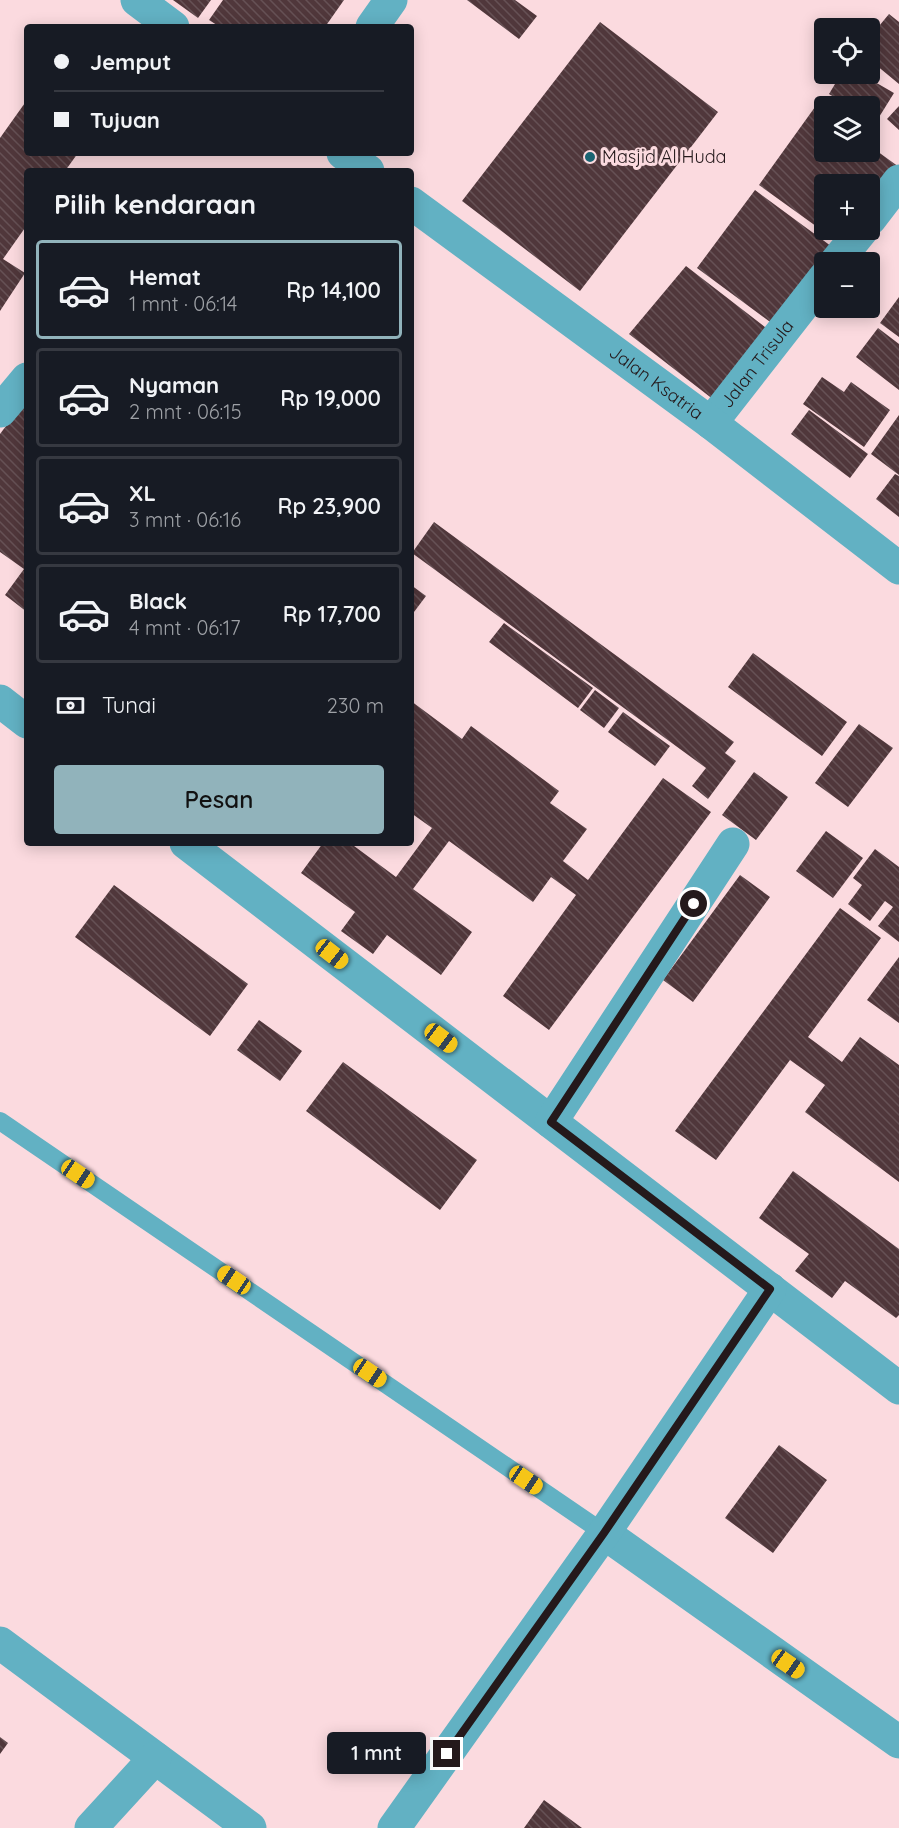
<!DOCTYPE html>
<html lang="id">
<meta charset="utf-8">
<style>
:root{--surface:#171b24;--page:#242831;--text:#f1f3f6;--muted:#9ea1a6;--line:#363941;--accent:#91b3bb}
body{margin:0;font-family:Quicksand,sans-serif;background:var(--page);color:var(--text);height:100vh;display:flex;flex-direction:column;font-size:22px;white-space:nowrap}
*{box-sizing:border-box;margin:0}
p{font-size:20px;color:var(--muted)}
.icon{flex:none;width:33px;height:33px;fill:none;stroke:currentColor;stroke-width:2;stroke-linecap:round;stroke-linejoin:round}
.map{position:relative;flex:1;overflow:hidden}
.drawer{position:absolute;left:24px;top:168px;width:390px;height:678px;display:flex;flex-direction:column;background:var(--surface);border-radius:6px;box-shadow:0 3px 15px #0003}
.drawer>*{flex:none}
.hud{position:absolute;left:24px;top:24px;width:390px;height:132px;border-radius:6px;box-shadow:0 3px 15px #0003;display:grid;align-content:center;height:132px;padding:0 30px;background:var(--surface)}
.buttons{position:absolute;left:814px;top:18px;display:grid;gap:12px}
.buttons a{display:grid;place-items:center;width:66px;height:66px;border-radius:6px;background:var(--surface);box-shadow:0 3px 15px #0003;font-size:30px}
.end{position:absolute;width:27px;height:27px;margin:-14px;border:8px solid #24191b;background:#fff;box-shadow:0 0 0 3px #fff}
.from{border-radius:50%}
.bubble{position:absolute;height:42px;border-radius:6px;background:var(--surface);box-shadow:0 3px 15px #0003;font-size:20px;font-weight:600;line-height:42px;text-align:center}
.car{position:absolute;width:18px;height:36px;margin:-18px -9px;border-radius:8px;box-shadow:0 0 4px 2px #0007;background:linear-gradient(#f5c518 24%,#345 0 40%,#f5c518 0 76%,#345 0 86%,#f5c518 0)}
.hud b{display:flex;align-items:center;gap:21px;height:57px;font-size:22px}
.hud b+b{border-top:2px solid var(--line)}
.hud i{width:15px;height:15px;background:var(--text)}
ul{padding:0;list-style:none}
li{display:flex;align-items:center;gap:18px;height:99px;margin:0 12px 9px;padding:0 18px;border:3px solid var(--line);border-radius:6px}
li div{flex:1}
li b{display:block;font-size:22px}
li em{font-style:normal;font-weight:600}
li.on{border-color:var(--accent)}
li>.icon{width:54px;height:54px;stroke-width:1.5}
h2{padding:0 30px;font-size:27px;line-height:72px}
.pay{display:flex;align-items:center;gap:15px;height:66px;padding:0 30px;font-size:22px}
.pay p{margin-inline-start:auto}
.button{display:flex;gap:12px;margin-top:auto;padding:12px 30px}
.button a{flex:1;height:69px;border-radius:6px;background:var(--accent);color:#111;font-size:24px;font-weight:600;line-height:69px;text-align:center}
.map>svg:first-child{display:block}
.building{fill:url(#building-back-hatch)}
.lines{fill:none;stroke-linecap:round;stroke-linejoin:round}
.service{stroke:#62b1c3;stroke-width:18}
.minor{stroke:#62b1c3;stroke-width:33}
.tertiary{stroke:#62b1c3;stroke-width:33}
.route{stroke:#24191b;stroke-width:8}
.poi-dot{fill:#1b6472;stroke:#fbdadf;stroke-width:2}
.labels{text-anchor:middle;stroke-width:6;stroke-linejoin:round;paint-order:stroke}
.poi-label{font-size:18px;fill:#24191b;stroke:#fbdadf;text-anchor:start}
.street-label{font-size:18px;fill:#24191b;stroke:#fbdadf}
</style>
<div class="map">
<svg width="899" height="1828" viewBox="0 0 899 1828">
<defs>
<pattern id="building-back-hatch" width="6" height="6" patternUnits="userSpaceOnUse" patternTransform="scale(1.5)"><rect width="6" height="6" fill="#50373b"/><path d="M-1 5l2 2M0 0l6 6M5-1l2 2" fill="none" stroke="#665155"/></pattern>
</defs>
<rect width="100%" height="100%" fill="#fbdadf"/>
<path class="building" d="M 173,0 L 211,0 L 198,18 Z
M 223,0 L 344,0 L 325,27 L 220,27 L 209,20 Z
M 467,0 L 515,0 L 537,16 L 519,39 Z
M 889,14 L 899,22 L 899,84 L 870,60 L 870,37 Z
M 600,22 L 718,112 L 580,291 L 462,201 Z
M 841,74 L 861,74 L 894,93 L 876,122 L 870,119 L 870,106 L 849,106 L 829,94 Z
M 27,100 L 27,153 L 78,153 L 65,171 L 27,171 L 27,225 L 3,259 L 25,273 L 0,311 L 0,138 Z
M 899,106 L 899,130 L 887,119 Z
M 815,107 L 825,114 L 825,152 L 870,152 L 870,146 L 899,167 L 870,212 L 870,184 L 825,184 L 825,230 L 858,230 L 845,247 L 759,185 Z
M 755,190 L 835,249 L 777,327 L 697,268 Z
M 686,266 L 770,331 L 714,400 L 629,334 Z
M 899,297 L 899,337 L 880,323 Z
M 878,328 L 899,344 L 899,390 L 856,357 Z
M 822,377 L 844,392 L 851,382 L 890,410 L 864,447 L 803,404 Z
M 24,402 L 27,404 L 27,612 L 5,595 L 24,569 L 0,552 L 0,434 Z
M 809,410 L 868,454 L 850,478 L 791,434 Z
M 899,415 L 899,475 L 871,454 Z
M 895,474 L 899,476 L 899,517 L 876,499 Z
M 434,522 L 734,742 L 725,753 L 736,761 L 708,799 L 692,786 L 706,768 L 412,553 Z
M 411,585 L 426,596 L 411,616 Z
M 504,623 L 593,688 L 578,708 L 489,642 Z
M 753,653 L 847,722 L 822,756 L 728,687 Z
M 595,690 L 619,708 L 604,728 L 580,710 Z
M 411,701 L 462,739 L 471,726 L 559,791 L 550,803 L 587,829 L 563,861 L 588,880 L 663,778 L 711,812 L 549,1030 L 503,996 L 576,895 L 551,877 L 533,902 L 449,841 L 413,889 L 472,932 L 441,975 L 387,935 L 373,954 L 341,931 L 355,912 L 301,873 L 323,843 L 350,843 L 396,877 L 432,828 L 411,813 Z
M 623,712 L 670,746 L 655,766 L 608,732 Z
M 859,724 L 893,748 L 848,807 L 815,783 Z
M 754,772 L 788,797 L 756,840 L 722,815 Z
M 826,831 L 863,858 L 833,898 L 796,871 Z
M 875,849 L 899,867 L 899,942 L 878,926 L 893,907 L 885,901 L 870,921 L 848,904 L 862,885 L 853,878 Z
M 740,875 L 770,897 L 693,1002 L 663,980 Z
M 114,885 L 248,984 L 210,1036 L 75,937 Z
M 840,908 L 881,938 L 808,1037 L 842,1062 L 860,1037 L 899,1065 L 899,1182 L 805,1112 L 825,1085 L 790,1060 L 716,1160 L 675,1131 Z
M 899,957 L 899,1023 L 867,1000 Z
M 259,1020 L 302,1051 L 280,1081 L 237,1050 Z
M 343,1062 L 477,1160 L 440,1210 L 306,1111 Z
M 793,1171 L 899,1249 L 899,1315 L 896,1318 L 845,1281 L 832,1298 L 795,1271 L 809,1254 L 759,1218 Z
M 779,1445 L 827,1480 L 773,1553 L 725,1518 Z
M 0,1737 L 8,1743 L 0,1754 Z
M 544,1800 L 582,1828 L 524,1828 Z"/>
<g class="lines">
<path class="service" d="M 0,1121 L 604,1533"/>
<g class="minor">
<path d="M 372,27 L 391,0"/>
<path d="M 870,219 L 899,181"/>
<path d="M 836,262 L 862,230"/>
<path d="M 0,411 L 27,379"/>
<path id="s1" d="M 711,423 L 825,277"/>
<path d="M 0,701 L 27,722"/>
<path d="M 186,843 L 899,1388"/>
<path d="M 551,1122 L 733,844"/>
<path d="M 604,1533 L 899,1742"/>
<path d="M 0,1643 L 250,1828"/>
<path d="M 91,1828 L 155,1758"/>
<path d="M 394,1828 L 604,1533 L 770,1289"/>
</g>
<g class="tertiary">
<path d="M 137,0 L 173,27"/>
<path d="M 343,153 L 368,171"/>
<path id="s2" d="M 411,203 L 711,423 L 899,568"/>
</g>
</g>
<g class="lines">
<path class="route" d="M 447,1754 L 604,1533 L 770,1289 L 551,1122 L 694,904"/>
</g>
<circle class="poi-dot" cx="590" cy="157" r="6"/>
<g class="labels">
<g class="poi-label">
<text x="602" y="163">Masjid Al Huda</text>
</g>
<g class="street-label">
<text dy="6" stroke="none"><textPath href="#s1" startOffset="75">Jalan Trisula</textPath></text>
<text dy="6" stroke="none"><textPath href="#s2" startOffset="304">Jalan Ksatria</textPath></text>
</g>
</g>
</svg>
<div class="buttons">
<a><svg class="icon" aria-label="locate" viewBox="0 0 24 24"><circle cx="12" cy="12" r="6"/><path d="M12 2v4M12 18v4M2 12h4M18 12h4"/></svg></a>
<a><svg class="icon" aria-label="layers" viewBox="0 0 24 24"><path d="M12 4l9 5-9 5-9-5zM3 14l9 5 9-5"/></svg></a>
<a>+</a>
<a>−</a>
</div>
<i class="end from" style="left:694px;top:904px"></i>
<i class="end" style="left:447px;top:1754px"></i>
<div class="bubble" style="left:327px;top:1732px;width:99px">1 mnt</div>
<i class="car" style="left:332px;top:954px;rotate:128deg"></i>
<i class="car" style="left:441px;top:1038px;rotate:127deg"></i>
<i class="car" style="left:78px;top:1174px;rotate:124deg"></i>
<i class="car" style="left:234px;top:1280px;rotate:304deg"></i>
<i class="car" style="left:370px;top:1373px;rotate:124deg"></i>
<i class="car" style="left:526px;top:1480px;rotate:124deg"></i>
<i class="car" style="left:788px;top:1664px;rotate:125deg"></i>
<div class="hud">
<b><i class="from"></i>Jemput</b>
<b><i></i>Tujuan</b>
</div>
<section class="drawer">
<h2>Pilih kendaraan</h2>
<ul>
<li class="on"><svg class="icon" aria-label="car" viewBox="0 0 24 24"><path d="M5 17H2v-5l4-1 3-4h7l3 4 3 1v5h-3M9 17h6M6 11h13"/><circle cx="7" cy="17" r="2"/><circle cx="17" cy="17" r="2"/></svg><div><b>Hemat</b><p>1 mnt · 06:14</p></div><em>Rp 14,100</em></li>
<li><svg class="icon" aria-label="car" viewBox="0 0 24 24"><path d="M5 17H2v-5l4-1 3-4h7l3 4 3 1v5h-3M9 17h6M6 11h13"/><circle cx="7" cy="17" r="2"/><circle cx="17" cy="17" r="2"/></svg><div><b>Nyaman</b><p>2 mnt · 06:15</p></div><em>Rp 19,000</em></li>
<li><svg class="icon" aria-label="car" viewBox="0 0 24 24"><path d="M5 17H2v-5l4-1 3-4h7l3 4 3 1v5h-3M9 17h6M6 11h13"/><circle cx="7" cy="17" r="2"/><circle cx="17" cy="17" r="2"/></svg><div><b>XL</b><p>3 mnt · 06:16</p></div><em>Rp 23,900</em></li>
<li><svg class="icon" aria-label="car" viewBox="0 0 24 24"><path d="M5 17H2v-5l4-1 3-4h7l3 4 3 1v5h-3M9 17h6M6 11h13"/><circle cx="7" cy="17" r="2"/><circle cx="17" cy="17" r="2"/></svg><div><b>Black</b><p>4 mnt · 06:17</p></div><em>Rp 17,700</em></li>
</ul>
<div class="pay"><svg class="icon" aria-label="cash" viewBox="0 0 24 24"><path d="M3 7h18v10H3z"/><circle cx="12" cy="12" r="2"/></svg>Tunai<p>230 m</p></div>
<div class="button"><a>Pesan</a></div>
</section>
</div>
